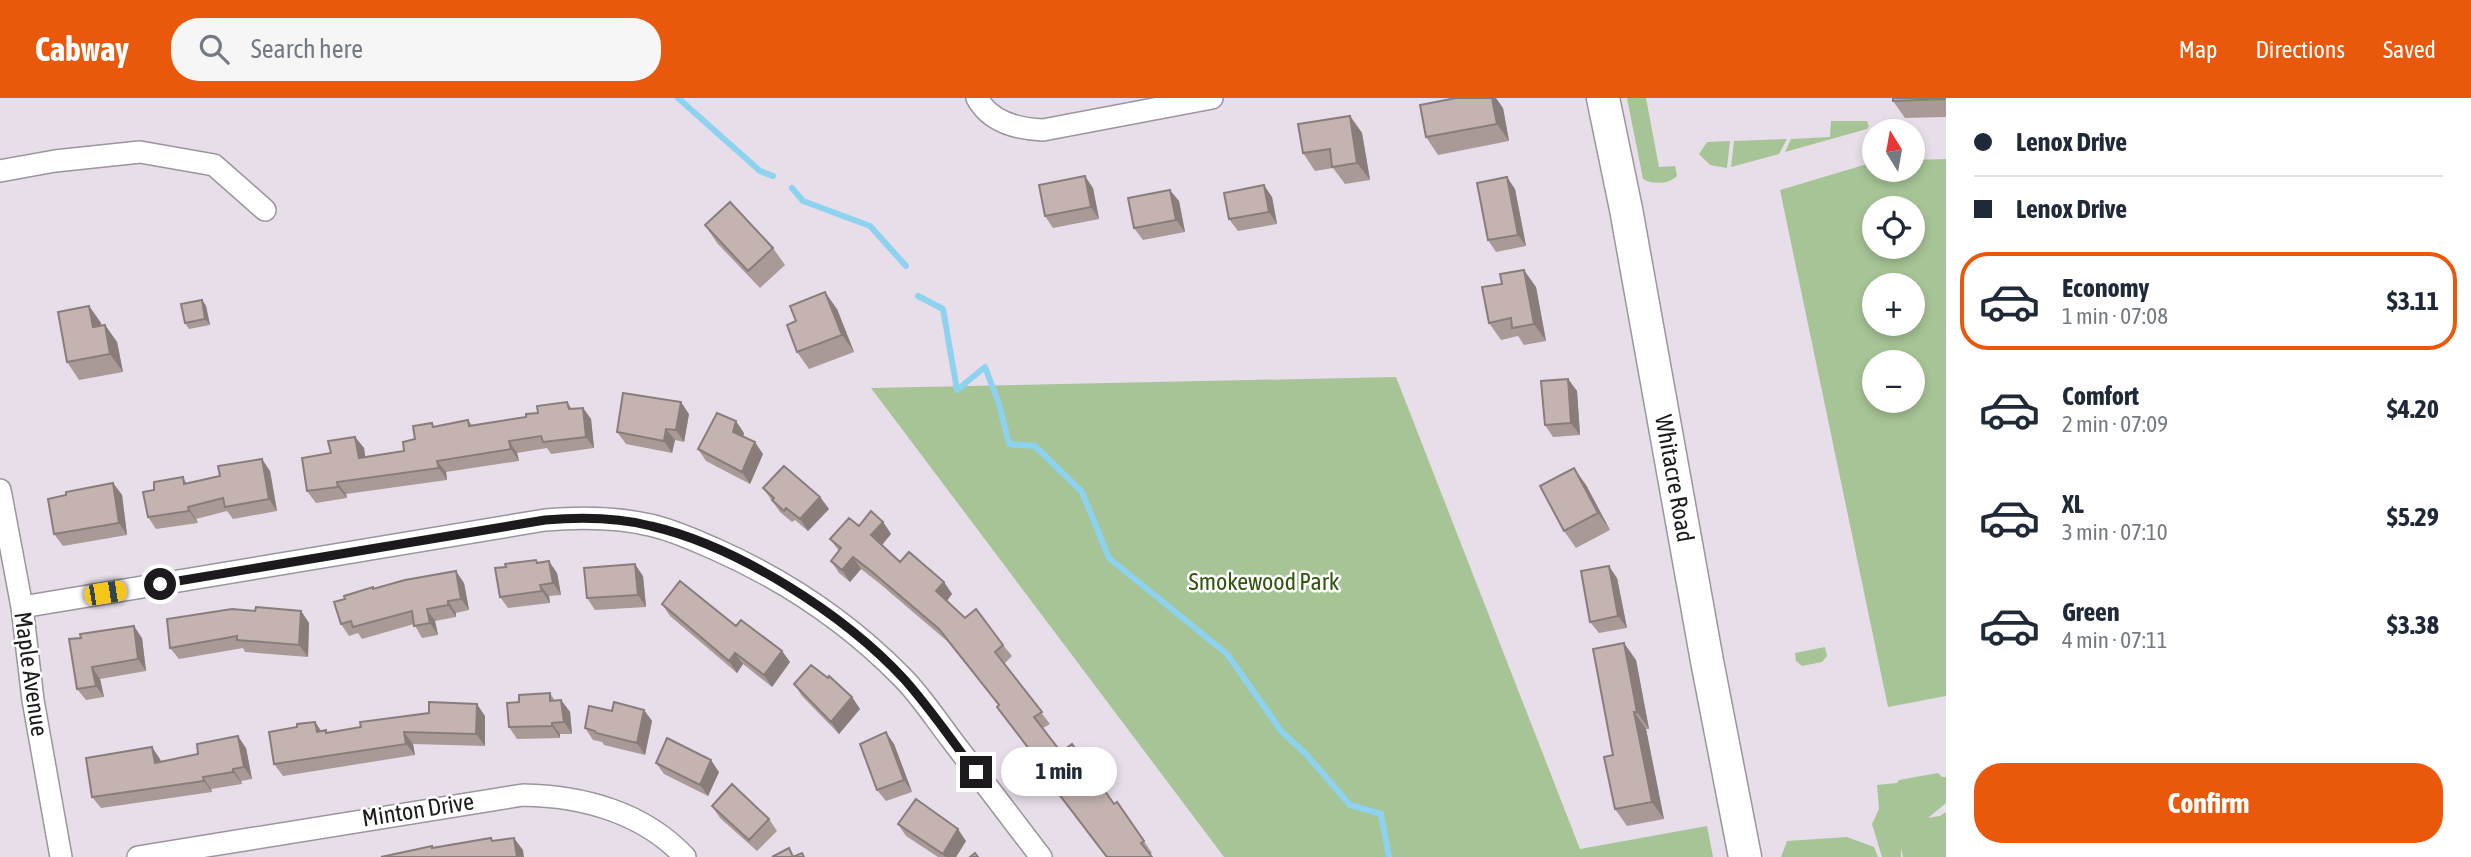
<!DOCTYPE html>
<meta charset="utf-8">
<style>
:root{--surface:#fff;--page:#f6f6f7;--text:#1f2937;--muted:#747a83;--line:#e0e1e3;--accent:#ea580c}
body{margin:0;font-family:"Asap Condensed",sans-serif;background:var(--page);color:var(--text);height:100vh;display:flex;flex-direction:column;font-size:26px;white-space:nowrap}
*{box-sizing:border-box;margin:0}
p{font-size:23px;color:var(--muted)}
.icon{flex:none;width:38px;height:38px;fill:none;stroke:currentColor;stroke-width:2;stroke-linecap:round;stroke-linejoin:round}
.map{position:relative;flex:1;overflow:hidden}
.sheet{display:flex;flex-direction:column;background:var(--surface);width:525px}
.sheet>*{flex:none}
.guide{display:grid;align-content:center;height:154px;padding:0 28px;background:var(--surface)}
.needle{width:46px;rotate:349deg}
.fabs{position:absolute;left:1862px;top:21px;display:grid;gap:14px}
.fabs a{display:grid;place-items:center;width:63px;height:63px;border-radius:50%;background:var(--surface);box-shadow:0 4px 10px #0003;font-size:35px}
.end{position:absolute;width:32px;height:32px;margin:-16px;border:9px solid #1d1a1e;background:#fff;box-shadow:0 0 0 4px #fff}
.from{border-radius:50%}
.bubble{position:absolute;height:49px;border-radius:24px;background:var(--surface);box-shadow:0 4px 10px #0003;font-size:23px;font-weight:700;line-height:49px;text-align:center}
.car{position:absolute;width:21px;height:42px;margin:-21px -10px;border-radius:9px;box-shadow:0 0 5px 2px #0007;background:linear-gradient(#f5c518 24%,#345 0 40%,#f5c518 0 76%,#345 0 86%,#f5c518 0)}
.guide b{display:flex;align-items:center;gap:24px;height:66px;font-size:26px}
.guide b+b{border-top:2px solid var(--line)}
.guide i{width:18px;height:18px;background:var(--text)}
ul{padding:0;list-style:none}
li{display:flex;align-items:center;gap:21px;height:98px;margin:0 14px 10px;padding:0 14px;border:4px solid transparent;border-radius:28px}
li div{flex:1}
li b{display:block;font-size:26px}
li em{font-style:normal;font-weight:700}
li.selected{border-color:var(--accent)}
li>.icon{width:63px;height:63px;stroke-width:1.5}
.button{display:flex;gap:14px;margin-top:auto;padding:14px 28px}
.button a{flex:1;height:80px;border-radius:28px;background:var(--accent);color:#fff;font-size:28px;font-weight:700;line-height:80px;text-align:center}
header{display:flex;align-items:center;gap:42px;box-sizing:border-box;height:98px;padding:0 35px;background:var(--accent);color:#fff}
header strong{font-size:33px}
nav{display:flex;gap:38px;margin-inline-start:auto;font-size:24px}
.search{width:490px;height:63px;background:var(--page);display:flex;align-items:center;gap:18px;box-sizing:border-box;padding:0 24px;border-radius:28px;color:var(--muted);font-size:26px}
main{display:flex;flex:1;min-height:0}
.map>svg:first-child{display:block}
.green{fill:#a7c496;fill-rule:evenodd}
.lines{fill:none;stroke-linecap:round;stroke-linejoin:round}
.stream{stroke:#8dd2ef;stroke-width:6}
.street-casing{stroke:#9c949f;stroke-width:24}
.secondary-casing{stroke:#9c949f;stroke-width:35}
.street{stroke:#fff;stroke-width:21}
.secondary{stroke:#fff;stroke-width:32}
.wall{fill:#a99a97}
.shaded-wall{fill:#897d7b}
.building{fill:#c4b3b0;stroke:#897d7b;stroke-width:2}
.route{stroke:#1d1a1e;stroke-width:9}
.labels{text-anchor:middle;stroke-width:5;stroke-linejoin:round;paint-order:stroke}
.street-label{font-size:24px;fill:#1d1a1e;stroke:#fff}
.park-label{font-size:24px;fill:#2f560b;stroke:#fff}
</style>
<header>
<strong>Cabway</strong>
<div class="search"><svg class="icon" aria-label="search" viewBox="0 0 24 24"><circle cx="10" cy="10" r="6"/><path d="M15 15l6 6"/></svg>Search here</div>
<nav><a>Map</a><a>Directions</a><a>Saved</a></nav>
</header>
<main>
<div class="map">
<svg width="1946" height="759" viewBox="0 0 1946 759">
<rect width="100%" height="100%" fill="#e7deea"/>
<path class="green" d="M 1627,0 L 1646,0 L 1659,69 L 1675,68 L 1677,78 C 1669,86 1653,87 1643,81 Z
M 1831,23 L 1867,23 L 1869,28 L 1867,31 L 1785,54 L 1791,41 L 1830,39 Z
M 1787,41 L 1779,56 L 1731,69 L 1734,43 Z
M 1730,43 L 1727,70 L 1710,67 L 1699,56 L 1707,44 Z
M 1946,61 L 1946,598 L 1888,609 L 1780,92 L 1874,64 L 1874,72 L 1913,72 L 1913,62 ZM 1913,110 L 1913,149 L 1874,149 L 1874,110 ZM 1874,187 L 1913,187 L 1913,226 L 1874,226 ZM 1874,264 L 1913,264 L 1913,303 L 1874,303 Z
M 1396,279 L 1580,751 L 1707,728 L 1713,759 L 1224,759 L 871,290 Z
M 1825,549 L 1827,558 L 1822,564 L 1802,568 L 1796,563 L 1795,555 Z
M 1938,675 L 1942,679 L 1946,679 L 1946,705 L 1928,720 L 1940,718 L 1946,714 L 1946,759 L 1903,759 L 1901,750 L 1901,759 L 1882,759 L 1872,726 L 1879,711 L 1877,687 L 1897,685 L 1899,682 Z
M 1847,739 L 1874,749 L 1878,759 L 1781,759 L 1787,743 Z"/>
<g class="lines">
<path class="stream" d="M 678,0 L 760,73 L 773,78
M 792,90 L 803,103 L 870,128 L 906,168
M 918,198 L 943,211 L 957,292 L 985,269 L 999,306 L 1009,346 L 1035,348 L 1082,394 L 1109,460 L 1227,556 L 1282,634 L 1306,656 L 1350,707 L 1381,716 L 1389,759"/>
<g class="street-casing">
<path id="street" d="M 977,0 C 990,24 1018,31 1043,32 L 1212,0
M 0,73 L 55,63 L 140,54 L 214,67 L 265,112
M 0,392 L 22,509 L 33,602 L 61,759
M 22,509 L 545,422 C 581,419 615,419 650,427 C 673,432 694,442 715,451 C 785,482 848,524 902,579 C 920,597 935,620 951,641 C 981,680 1011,720 1041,759
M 138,759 L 523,697 C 582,698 643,714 685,759"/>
</g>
<g class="secondary-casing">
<g id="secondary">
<path id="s1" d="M 1603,0 L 1626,111 L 1707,563 L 1745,759"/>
</g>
</g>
<use href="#street" class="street"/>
<use href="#secondary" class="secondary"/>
</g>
<path class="wall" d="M 1946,0 L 1946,19 L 1905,20 L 1893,3 Z
M 1503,10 L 1509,43 L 1438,57 L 1426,39 Z
M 1350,18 L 1362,35 L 1370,82 L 1345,86 L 1333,70 L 1315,73 L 1303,55 Z
M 1093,90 L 1099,121 L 1053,130 L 1045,118 Z
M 1515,91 L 1526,148 L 1496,154 L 1488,142 Z
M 1272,99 L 1277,126 L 1238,133 L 1229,121 Z
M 1179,103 L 1185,134 L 1143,142 L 1134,130 Z
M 705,127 L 773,150 L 785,167 L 760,190 L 717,145 Z
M 1536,189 L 1546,243 L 1524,247 L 1518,238 L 1501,242 L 1489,225 Z
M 202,202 L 206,208 L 210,227 L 189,231 L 185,225 Z
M 89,208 L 101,225 L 101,228 L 105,227 L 117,244 L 123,274 L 79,282 L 67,264 Z
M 837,211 L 854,254 L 809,271 L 797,254 Z
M 1568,281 L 1577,293 L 1580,337 L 1553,339 L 1545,327 Z
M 567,304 L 572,311 L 583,310 L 591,321 L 594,350 L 551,356 L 547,350 L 517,355 L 519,363 L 446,374 L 447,382 L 346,396 L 347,400 L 316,405 L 307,393 L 331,355 L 355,339 L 364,350 L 365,359 L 404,353 L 415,341 L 435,329 L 468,322 L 472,327 L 526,319 L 538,315 Z
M 689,316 L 684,344 L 675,342 L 672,355 L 626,346 L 617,334 Z
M 744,335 L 743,339 L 763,356 L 750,386 L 706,363 L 698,351 Z
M 270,373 L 277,413 L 233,421 L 227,413 L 196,421 L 198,425 L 156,431 L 148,419 L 183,379 L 187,386 Z
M 113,385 L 122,397 L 127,437 L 63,448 L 54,436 L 66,397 Z
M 1586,387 L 1610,432 L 1576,450 L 1564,433 Z
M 763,390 L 820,399 L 829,411 L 808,433 L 795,422 L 792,424 L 780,414 Z
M 883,424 L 891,436 L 882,447 L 900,464 L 944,484 L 952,496 L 947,503 L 965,520 L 1003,547 L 1012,558 L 1004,566 L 1050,626 L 1043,630 L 1061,654 L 1114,706 L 1117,704 L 1152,755 L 1150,756 L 1152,759 L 1106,759 L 1041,674 L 1035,660 L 997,609 L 999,607 L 947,543 L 879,485 L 861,471 L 850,484 L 839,475 L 831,463 L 839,453 L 830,441 L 859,428 Z
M 539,465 L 557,475 L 561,497 L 549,498 L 550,505 L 508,510 L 500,499 Z
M 643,478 L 646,509 L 595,512 L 587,500 Z
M 1617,480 L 1627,530 L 1599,535 L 1590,524 Z
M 464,485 L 469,512 L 456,515 L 456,519 L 435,523 L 438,537 L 422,540 L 414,526 L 362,541 L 358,535 L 349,538 L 341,526 L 345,501 L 373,489 L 374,491 Z
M 662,506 L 736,528 L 782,553 L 790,564 L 772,589 L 743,566 L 737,575 L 670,518 Z
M 255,513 L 301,513 L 309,525 L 308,559 L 245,554 L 243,550 L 179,561 L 170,550 Z
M 81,540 L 142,540 L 146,573 L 100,581 L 104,599 L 86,602 L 77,591 Z
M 1636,562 L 1649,631 L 1646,631 L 1664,721 L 1627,728 L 1615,711 L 1613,657 Z
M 794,586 L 852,599 L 860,611 L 839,636 L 802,598 Z
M 550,595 L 555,603 L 561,602 L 570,614 L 572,636 L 560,636 L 560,640 L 517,641 L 509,629 L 519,604 Z
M 644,612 L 652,623 L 645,657 L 604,647 L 602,644 L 593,642 L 585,630 L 612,613 Z
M 485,618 L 485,648 L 413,646 L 415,657 L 283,678 L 274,666 L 297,629 L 315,624 L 321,633 L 328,635 Z
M 894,646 L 912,694 L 886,703 L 877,692 Z
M 246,650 L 252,681 L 241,683 L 242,686 L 211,691 L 212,694 L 101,710 L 92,699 L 160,661 L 161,663 Z
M 656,665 L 719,674 L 708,698 L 664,676 Z
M 712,708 L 769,721 L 777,733 L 757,753 L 720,720 Z
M 898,726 L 966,743 L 956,759 L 938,759 L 906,738 Z"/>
<path class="shaded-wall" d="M 1492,0 L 1496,0 L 1503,10 L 1509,43 L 1497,26 Z
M 1350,18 L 1362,35 L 1370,82 L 1357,65 Z
M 1085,78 L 1093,90 L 1099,121 L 1091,109 Z
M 1507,79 L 1515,91 L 1526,148 L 1518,137 Z
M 1264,87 L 1272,99 L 1277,126 L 1269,114 Z
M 1170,92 L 1179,103 L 1185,134 L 1176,122 Z
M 1524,172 L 1536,189 L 1546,243 L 1534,226 Z
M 825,194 L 837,211 L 854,254 L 842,237 Z
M 202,202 L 206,208 L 210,227 L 205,221 Z
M 89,208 L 101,225 L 105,246 L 93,229 Z
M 105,227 L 117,244 L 123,274 L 110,256 Z
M 1568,281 L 1577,293 L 1580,337 L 1571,325 Z
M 681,304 L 689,316 L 684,344 L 676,332 Z
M 583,310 L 591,321 L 594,350 L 586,339 Z
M 736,323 L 744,335 L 741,345 L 733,334 Z
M 666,331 L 675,342 L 672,355 L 664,343 Z
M 355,339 L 364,350 L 367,371 L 359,360 Z
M 509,343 L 517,355 L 519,363 L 511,351 Z
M 755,344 L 763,356 L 750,386 L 742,374 Z
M 262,361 L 270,373 L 277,413 L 269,401 Z
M 437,363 L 446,374 L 447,382 L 439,370 Z
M 1574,370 L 1586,387 L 1610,432 L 1598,415 Z
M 337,384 L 346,396 L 347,400 L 338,389 Z
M 113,385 L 122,397 L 127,437 L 119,425 Z
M 820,399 L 829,411 L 808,433 L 800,421 Z
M 188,409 L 196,421 L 198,425 L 189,413 Z
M 883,424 L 891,436 L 880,449 L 871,437 Z
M 853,459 L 861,471 L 850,484 L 842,472 Z
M 549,463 L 557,475 L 561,497 L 553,485 Z
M 635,466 L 643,478 L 646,509 L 638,497 Z
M 1609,468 L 1617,480 L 1627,530 L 1618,518 Z
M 456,473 L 464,485 L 469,512 L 461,501 Z
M 944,484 L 952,496 L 945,505 L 936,493 Z
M 540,487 L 549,498 L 550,505 L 542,493 Z
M 448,503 L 456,515 L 456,519 L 448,507 Z
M 427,511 L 435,523 L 438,537 L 430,525 Z
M 301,513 L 309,525 L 308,559 L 299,547 Z
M 134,528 L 142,540 L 146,573 L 138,561 Z
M 1624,545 L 1636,562 L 1649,631 L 1637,614 Z
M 782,553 L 790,564 L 772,589 L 764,577 Z
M 735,555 L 743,566 L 737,575 L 729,563 Z
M 92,569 L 100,581 L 104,599 L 96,588 Z
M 852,599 L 860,611 L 839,636 L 831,624 Z
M 561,602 L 570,614 L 572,636 L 564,624 Z
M 477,606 L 485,618 L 485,648 L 476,636 Z
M 644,612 L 652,623 L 645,657 L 637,645 Z
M 1634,614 L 1646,631 L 1664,721 L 1652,704 Z
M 315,624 L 323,636 L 317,634 Z
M 552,625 L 560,636 L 560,640 L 552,628 Z
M 404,634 L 413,646 L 415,657 L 406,646 Z
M 886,634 L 894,646 L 912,694 L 904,682 Z
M 238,638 L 246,650 L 252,681 L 244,669 Z
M 152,649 L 160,661 L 163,677 L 155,665 Z
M 711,662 L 719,674 L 708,698 L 700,687 Z
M 233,671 L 241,683 L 242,686 L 233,674 Z
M 203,679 L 211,691 L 212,694 L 204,683 Z
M 958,731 L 966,743 L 956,759 L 945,759 L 943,756 Z
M 514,740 L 523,752 L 524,759 L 517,759 Z"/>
<path class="building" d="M 1456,0 L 1492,0 L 1497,26 L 1426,39 L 1420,7 Z
M 1893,0 L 1946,0 L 1946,1 L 1893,3 Z
M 1350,18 L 1357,65 L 1332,69 L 1330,51 L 1303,55 L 1298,26 Z
M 1085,78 L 1091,109 L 1045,118 L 1039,87 Z
M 1507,79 L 1518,137 L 1488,142 L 1477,85 Z
M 1264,87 L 1269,114 L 1229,121 L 1224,95 Z
M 1170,92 L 1176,122 L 1134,130 L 1128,100 Z
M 730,104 L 773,150 L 748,173 L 705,127 Z
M 1524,172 L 1534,226 L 1512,230 L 1511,220 L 1489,225 L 1482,189 L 1502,186 L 1500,176 Z
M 825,194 L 842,237 L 797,254 L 787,227 L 796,223 L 790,208 Z
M 202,202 L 205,221 L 185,225 L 181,206 Z
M 89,208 L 93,229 L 105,227 L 110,256 L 67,264 L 58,214 Z
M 1568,281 L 1571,325 L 1545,327 L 1541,283 Z
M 623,295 L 681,304 L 676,332 L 666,331 L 664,343 L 617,334 Z
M 567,304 L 569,311 L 583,310 L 586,339 L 543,344 L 541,338 L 509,343 L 511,351 L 437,363 L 439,370 L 337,384 L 338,389 L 307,393 L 302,360 L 331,355 L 328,343 L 355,339 L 359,360 L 404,353 L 403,344 L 415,341 L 413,328 L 432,325 L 433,329 L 468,322 L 469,328 L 526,319 L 526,316 L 538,315 L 537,308 Z
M 717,315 L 736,323 L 733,334 L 755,344 L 742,374 L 698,351 Z
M 262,361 L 269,401 L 225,409 L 223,400 L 188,409 L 189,413 L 148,419 L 143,394 L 154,392 L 154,384 L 183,379 L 184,386 L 220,378 L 218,368 Z
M 784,368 L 820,399 L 800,421 L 786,410 L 784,413 L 772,402 L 774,400 L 763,390 Z
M 1574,370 L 1598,415 L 1564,433 L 1540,388 Z
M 113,385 L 119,425 L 54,436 L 48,401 L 66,397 L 66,394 Z
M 871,413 L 883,424 L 871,437 L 900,464 L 909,454 L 944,484 L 936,493 L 965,520 L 976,511 L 1003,547 L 995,554 L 1042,614 L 1034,619 L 1061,654 L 1072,646 L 1114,706 L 1117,704 L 1144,743 L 1141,745 L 1152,759 L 1107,759 L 1033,662 L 1036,660 L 997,609 L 999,607 L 939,531 L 871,473 L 853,459 L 842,472 L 831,463 L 841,450 L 830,441 L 849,420 L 859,428 Z
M 536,462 L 537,465 L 549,463 L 553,485 L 540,487 L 542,493 L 500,499 L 495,470 L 506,469 L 505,466 Z
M 635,466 L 638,497 L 587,500 L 584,470 Z
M 1609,468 L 1618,518 L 1590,524 L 1581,473 Z
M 456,473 L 461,501 L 448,503 L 448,507 L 427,511 L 430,525 L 414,528 L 412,513 L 353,529 L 351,523 L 341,526 L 334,504 L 345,501 L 344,498 L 373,489 L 373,491 L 405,482 Z
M 680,483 L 736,528 L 741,522 L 782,553 L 764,577 L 735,555 L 729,563 L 662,506 Z
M 256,509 L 301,513 L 299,547 L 237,542 L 237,538 L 170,550 L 167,521 L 232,511 L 255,513 Z
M 134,528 L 138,561 L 92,569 L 96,588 L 77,591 L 69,541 L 81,540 L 80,536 Z
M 1624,545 L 1637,614 L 1634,614 L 1652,704 L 1615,711 L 1604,659 L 1613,657 L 1593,551 Z
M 811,567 L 828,580 L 829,578 L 852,599 L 831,624 L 794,586 Z
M 550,595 L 550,603 L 561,602 L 564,624 L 552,625 L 552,628 L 509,629 L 507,605 L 519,604 L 519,597 Z
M 429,604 L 477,606 L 476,636 L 404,634 L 406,646 L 274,666 L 269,634 L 297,629 L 297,626 L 315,624 L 317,634 L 326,632 L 326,635 L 361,629 L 360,624 L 429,615 Z
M 614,604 L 644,612 L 637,645 L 596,635 L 595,633 L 585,630 L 589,608 L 612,613 Z
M 886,634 L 904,682 L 877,692 L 860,646 Z
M 238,638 L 244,669 L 233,671 L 233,674 L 203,679 L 204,683 L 92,699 L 86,660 L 152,649 L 155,665 L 198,656 L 197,646 Z
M 667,640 L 711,662 L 700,687 L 656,665 Z
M 732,686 L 769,721 L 749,742 L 712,708 Z
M 916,701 L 958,731 L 943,756 L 898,726 Z
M 491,740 L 492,743 L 514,740 L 517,759 L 381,759 L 432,748 L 432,750 Z
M 789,750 L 793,759 L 772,759 Z
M 802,755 L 804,759 L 793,759 Z
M 975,755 L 978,759 L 970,759 Z"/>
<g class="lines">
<path class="route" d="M 160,486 L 545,422 C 581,419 616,419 651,428 C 737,448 844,516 904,581 C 930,610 952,643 976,674"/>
</g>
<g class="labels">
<g class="street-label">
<text dy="8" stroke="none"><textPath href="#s1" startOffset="387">Whitacre Road</textPath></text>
<text transform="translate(31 576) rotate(82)" y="8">Maple Avenue</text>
<text transform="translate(418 712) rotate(-9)" y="8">Minton Drive</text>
</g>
<g class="park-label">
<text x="1264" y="492">Smokewood Park</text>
</g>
</g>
</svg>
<div class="fabs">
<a><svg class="needle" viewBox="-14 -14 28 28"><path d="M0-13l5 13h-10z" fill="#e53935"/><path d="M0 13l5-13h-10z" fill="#747a83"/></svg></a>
<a><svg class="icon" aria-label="locate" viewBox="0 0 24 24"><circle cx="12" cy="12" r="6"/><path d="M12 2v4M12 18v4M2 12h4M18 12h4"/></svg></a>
<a>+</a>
<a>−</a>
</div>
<i class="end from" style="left:160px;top:486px"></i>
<i class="end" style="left:976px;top:674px"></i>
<div class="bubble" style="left:1001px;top:649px;width:116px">1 min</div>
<i class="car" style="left:105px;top:495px;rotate:81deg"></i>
</div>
<section class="sheet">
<div class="guide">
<b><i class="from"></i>Lenox Drive</b>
<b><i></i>Lenox Drive</b>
</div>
<ul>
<li class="selected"><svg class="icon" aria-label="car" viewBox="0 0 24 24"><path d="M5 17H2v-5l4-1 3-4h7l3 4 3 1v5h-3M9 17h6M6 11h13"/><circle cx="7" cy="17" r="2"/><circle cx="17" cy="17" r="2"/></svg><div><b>Economy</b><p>1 min · 07:08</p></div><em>$3.11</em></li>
<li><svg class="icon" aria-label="car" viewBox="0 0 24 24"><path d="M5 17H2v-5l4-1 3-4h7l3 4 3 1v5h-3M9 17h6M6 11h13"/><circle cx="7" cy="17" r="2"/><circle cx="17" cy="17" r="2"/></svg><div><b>Comfort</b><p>2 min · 07:09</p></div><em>$4.20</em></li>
<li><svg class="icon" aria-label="car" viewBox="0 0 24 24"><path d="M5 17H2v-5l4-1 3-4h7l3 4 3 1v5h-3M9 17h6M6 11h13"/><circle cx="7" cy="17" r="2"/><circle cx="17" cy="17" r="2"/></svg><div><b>XL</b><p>3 min · 07:10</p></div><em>$5.29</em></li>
<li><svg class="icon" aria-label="car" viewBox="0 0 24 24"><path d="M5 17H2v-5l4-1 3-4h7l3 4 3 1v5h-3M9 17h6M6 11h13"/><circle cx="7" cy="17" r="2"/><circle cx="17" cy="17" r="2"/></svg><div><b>Green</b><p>4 min · 07:11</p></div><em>$3.38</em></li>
</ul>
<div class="button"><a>Confirm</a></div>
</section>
</main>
